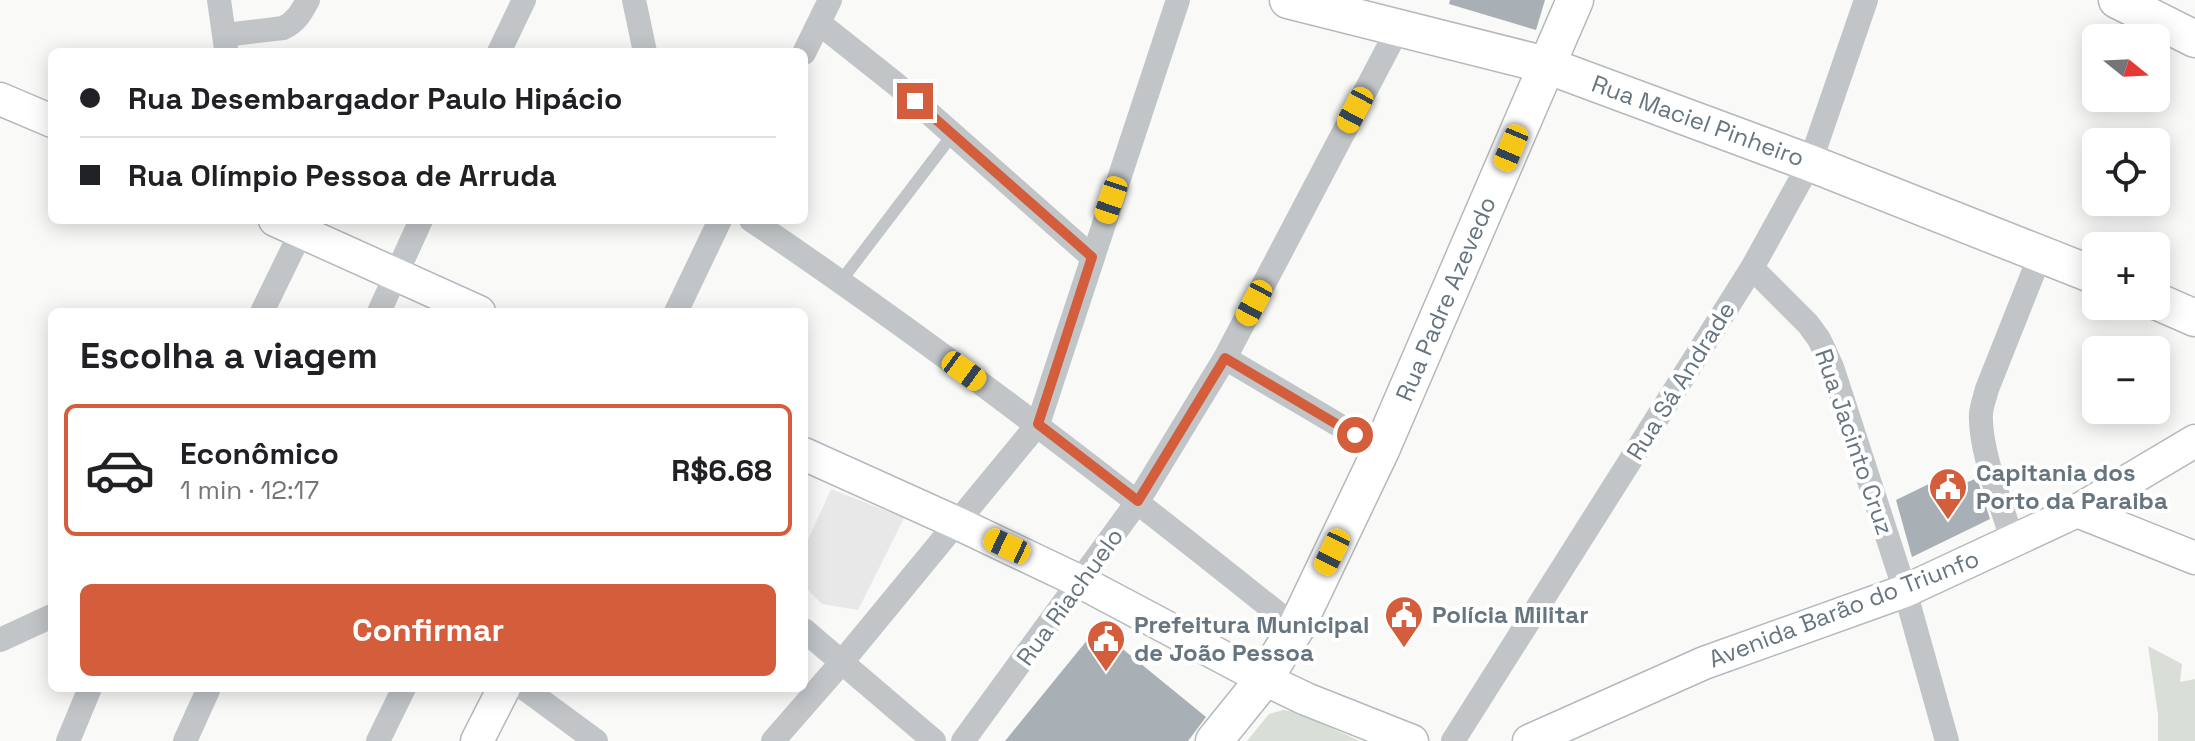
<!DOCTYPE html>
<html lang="pt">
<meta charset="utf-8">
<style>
:root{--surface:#fff;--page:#f6f6f6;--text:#202124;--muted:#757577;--line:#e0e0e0;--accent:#d45d3c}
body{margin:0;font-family:"Space Grotesk",sans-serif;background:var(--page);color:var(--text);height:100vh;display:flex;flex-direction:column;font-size:30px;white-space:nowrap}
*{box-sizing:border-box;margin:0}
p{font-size:26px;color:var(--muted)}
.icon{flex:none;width:44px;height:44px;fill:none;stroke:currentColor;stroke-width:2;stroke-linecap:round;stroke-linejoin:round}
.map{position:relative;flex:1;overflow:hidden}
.side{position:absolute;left:48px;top:308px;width:760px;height:384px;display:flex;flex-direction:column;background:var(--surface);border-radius:12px;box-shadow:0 4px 20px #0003}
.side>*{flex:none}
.hud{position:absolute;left:48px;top:48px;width:760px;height:176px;border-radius:12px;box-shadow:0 4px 20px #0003;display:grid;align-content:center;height:176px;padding:0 32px;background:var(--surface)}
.needle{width:52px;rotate:108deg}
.buttons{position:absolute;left:2082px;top:24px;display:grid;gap:16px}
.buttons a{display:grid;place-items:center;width:88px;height:88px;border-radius:12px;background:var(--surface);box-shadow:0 4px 20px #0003;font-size:40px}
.end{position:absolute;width:36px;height:36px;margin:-18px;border:10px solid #d45d3c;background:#fff;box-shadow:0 0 0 4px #fff}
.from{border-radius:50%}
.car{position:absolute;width:24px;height:48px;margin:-24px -12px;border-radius:10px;box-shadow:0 0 6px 2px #0007;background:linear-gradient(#f5c518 24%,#345 0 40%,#f5c518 0 76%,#345 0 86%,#f5c518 0)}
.hud b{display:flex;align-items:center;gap:28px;height:76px;font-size:30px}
.hud b+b{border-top:2px solid var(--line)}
.hud i{width:20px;height:20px;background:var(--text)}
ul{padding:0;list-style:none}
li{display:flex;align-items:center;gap:24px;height:132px;margin:0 16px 12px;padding:0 16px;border:4px solid transparent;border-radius:12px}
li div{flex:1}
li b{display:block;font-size:30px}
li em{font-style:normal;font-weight:800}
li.current{border-color:var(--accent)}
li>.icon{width:72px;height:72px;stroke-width:1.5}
h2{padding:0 32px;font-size:36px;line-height:96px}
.cta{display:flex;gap:16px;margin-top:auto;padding:16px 32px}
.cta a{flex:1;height:92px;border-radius:12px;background:var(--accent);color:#fff;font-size:32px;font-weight:800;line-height:92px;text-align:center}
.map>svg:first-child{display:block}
.built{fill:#e7e8e7}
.green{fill:#d9ded7}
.building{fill:#a9b0b5}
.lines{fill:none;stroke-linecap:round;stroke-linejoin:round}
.secondary-casing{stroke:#b3b9bd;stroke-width:35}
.primary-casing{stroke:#b4b9bc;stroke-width:39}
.lane{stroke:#c1c5c8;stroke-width:12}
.street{stroke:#c1c5c8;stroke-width:24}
.secondary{stroke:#fff;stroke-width:32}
.primary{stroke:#fff;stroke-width:36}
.route{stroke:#d45d3c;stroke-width:10}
.labels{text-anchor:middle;stroke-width:8;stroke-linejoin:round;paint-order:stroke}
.street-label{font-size:24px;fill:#66757f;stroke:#fff}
.poi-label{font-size:24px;font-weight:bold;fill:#66757f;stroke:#fff;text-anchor:start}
</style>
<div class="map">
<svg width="2195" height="741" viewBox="0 0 2195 741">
<rect width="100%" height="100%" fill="#f9f9f7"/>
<path class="built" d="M 831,489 L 904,518 L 858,610 L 822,604 L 804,586 L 804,549 Z"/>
<path class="green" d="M 2148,646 L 2182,664 L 2180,682 L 2195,679 L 2195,741 L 2158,741 L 2158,714 Z
M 1283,710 L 1296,712 L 1360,741 L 1247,741 L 1269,714 Z"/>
<path class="building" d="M 1450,0 L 1545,0 L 1536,30 L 1449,4 Z
M 1977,478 L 1990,519 L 1912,557 L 1896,500 L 1937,480 L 1940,494 Z
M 1097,628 L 1206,717 L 1188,741 L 1005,741 Z"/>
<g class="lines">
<g class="secondary-casing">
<path id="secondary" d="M 0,99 L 52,121
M 275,220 L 479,312
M 804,454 L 957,523 L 1081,582 L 1264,679 L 1306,699 L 1412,741
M 2077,511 L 2195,558
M 477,741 L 504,688
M 1529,741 L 1704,663 L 1905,591 L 2077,511 L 2195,441"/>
</g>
<g class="primary-casing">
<path id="primary" d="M 1288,0 L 1546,65 L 1810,163 L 2096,276
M 2117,0 L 2195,39
M 2156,301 L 2195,318
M 1214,741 L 1264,679 L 1296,628 L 1381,450 L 1575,0"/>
</g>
<path class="lane" d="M 841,281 L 953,134"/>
<path class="street" d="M 219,0 L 226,49
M 634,0 L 645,52
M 819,23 L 897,85 L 1092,257
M 225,35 L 283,28 C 296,22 301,13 308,0
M 499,52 L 524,0
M 804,53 L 830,0
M 751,220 C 939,347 1119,486 1296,628
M 1752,268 L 1808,324 L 1819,339 L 1832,367 L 1905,591 L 1947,741
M 262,312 L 301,232
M 379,312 L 421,220
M 676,312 L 720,220
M 1225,358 L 1381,450
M 2013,542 C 2002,506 1979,449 1981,413 C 1982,405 1985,397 1987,389 L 2041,253
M 804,630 L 934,741
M 0,640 L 52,616
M 524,688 L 596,741
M 68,741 L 90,688
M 185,741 L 209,688
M 378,741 L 404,688
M 773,741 L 842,662 L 1038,424 L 1178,0
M 963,741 L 1138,501 L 1225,358 L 1399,27
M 1453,741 L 1752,268 L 1810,163 L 1866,0"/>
<use href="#secondary" class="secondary"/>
<use href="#primary" class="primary"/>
</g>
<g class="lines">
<path class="route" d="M 915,101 L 1092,257 L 1038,424 L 1138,501 L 1225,358 L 1355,435"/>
</g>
<defs>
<g id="civic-pin" transform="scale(2)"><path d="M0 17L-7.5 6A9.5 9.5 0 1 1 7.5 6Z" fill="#d45d3c" stroke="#fff"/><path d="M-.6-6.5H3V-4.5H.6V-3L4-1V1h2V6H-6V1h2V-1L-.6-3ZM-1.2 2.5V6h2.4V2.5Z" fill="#fff"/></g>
</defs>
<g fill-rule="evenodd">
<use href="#civic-pin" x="1948" y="487"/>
<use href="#civic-pin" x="1404" y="615"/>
<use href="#civic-pin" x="1106" y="639"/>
</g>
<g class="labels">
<g class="street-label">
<text transform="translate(1698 121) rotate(20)" y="8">Rua Maciel Pinheiro</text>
<text transform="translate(1446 299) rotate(-67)" y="8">Rua Padre Azevedo</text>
<text transform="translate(1681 381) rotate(-58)" y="8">Rua Sá Andrade</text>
<text transform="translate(1854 442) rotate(71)" y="8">Rua Jacinto Cruz</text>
<text transform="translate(1070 597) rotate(-54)" y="8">Rua Riachuelo</text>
<text transform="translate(1844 609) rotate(-21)" y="8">Avenida Barão do Triunfo</text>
</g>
<g class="poi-label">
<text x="1976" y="481">Capitania dos<tspan x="1976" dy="28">Porto da Paraiba</tspan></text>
<text x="1432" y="623">Polícia Militar</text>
<text x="1134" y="633">Prefeitura Municipal<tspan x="1134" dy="28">de João Pessoa</tspan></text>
</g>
</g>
</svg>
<div class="buttons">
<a><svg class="needle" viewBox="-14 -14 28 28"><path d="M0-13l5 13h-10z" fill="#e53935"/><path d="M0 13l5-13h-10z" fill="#757577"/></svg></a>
<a><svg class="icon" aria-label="locate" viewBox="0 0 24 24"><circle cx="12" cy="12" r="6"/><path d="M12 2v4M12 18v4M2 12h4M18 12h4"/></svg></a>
<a>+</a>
<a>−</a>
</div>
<i class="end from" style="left:1355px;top:435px"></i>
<i class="end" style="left:915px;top:101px"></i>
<i class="car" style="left:1355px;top:110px;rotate:208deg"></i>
<i class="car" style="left:1511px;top:148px;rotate:203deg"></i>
<i class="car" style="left:1111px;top:200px;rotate:199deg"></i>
<i class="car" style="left:1254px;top:303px;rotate:208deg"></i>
<i class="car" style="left:964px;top:371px;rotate:126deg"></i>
<i class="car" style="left:1007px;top:546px;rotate:295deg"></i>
<i class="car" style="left:1332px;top:552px;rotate:206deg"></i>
<div class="hud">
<b><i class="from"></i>Rua Desembargador Paulo Hipácio</b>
<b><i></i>Rua Olímpio Pessoa de Arruda</b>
</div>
<section class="side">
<h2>Escolha a viagem</h2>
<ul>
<li class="current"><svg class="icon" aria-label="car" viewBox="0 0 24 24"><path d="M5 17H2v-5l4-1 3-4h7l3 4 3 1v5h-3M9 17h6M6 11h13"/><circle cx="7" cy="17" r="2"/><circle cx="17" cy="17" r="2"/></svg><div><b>Econômico</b><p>1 min · 12:17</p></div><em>R$6.68</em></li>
</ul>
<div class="cta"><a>Confirmar</a></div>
</section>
</div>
